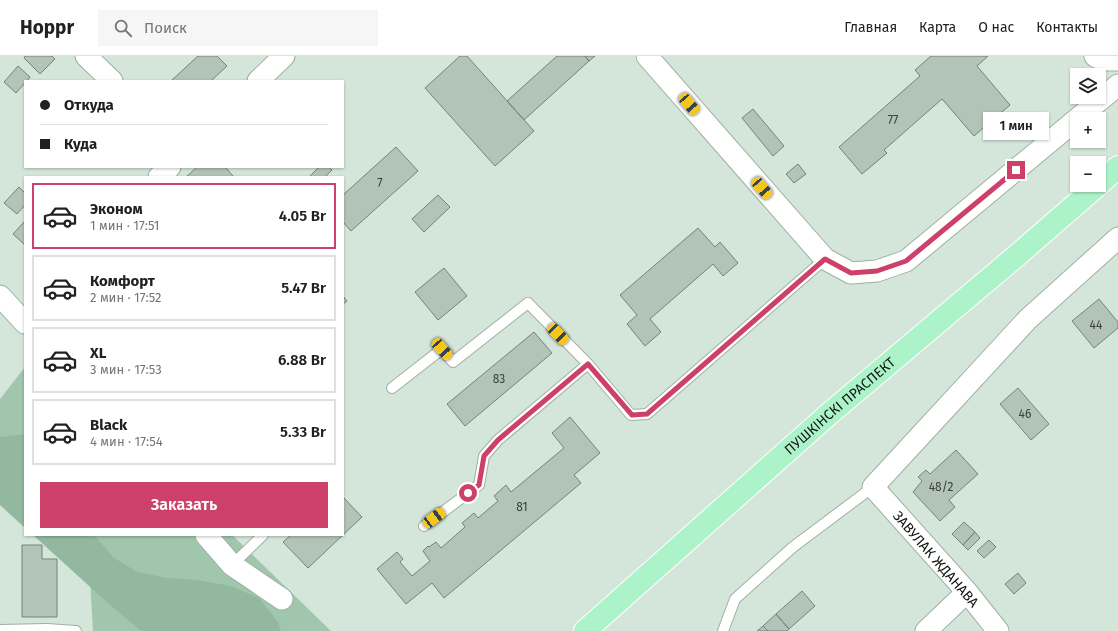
<!DOCTYPE html>
<html lang="ru">
<meta charset="utf-8">
<style>
:root{--surface:#fff;--page:#f6f6f6;--text:#202124;--muted:#757577;--line:#e0e0e0;--accent:#ce406c}
body{margin:0;font-family:"Fira Sans",sans-serif;background:var(--page);color:var(--text);height:100vh;display:flex;flex-direction:column;font-size:15px;white-space:nowrap}
*{box-sizing:border-box;margin:0}
p{font-size:13px;color:var(--muted)}
.icon{flex:none;width:22px;height:22px;fill:none;stroke:currentColor;stroke-width:2;stroke-linecap:round;stroke-linejoin:round}
.map{position:relative;flex:1;overflow:hidden}
.sheet{position:absolute;left:24px;top:120px;width:320px;height:360px;display:flex;flex-direction:column;background:var(--surface);border-radius:0px;box-shadow:0 1px 3px #0004}
.sheet>*{flex:none}
.guide{position:absolute;left:24px;top:24px;width:320px;height:88px;border-radius:0px;box-shadow:0 1px 3px #0004;display:grid;align-content:center;height:88px;padding:0 16px;background:var(--surface)}
.controls{position:absolute;left:1070px;top:12px;display:grid;gap:8px}
.controls a{display:grid;place-items:center;width:36px;height:36px;border-radius:0px;background:var(--surface);box-shadow:0 1px 3px #0004;font-size:20px}
.end{position:absolute;width:18px;height:18px;margin:-9px;border:5px solid #ce406c;background:#fff;box-shadow:0 0 0 2px #fff}
.from{border-radius:50%}
.bubble{position:absolute;height:28px;border-radius:0px;background:var(--surface);box-shadow:0 1px 3px #0004;font-size:13px;font-weight:600;line-height:28px;text-align:center}
.car{position:absolute;width:12px;height:24px;margin:-12px -6px;border-radius:5px;box-shadow:0 0 3px 1px #0007;background:linear-gradient(#f5c518 24%,#345 0 40%,#f5c518 0 76%,#345 0 86%,#f5c518 0)}
.guide b{display:flex;align-items:center;gap:14px;height:38px;font-size:15px}
.guide b+b{border-top:1px solid var(--line)}
.guide i{width:10px;height:10px;background:var(--text)}
ul{padding:7px 0 0;list-style:none}
li{display:flex;align-items:center;gap:12px;height:66px;margin:0 8px 6px;padding:0 8px;border:2px solid var(--line);border-radius:0px}
li div{flex:1}
li b{display:block;font-size:15px}
li em{font-style:normal;font-weight:600}
li.active{border-color:var(--accent)}
li>.icon{width:36px;height:36px;stroke-width:1.5}
.primary-button{display:flex;gap:8px;margin-top:auto;padding:8px 16px}
.primary-button a{flex:1;height:46px;border-radius:0px;background:var(--accent);color:#fff;font-size:16px;font-weight:600;line-height:46px;text-align:center}
header{display:flex;align-items:center;gap:24px;box-sizing:border-box;height:56px;padding:0 20px;background:var(--surface);border-bottom:1px solid var(--line)}
header strong{font-size:19px}
nav{display:flex;gap:22px;margin-inline-start:auto;font-size:14px}
.search{width:280px;height:36px;background:var(--page);display:flex;align-items:center;gap:10px;box-sizing:border-box;padding:0 14px;border-radius:0px;color:var(--muted);font-size:15px}
.map>svg:first-child{display:block}
.green{fill:#a0c6ad}
.forest{fill:#92b99f}
.building{fill:#b2c3b7;stroke:#738378}
.lines{fill:none;stroke-linecap:round;stroke-linejoin:round}
.service-casing{stroke:#9fafa4;stroke-width:12}
.minor-casing{stroke:#9fafa4;stroke-width:23}
.primary-casing{stroke:#fff;stroke-width:24}
.service{stroke:#fff;stroke-width:10}
.minor{stroke:#fff;stroke-width:21}
.primary{stroke:#adf3ca;stroke-width:22}
.route{stroke:#ce406c;stroke-width:5}
.labels{text-anchor:middle;stroke-width:3.5;stroke-linejoin:round;paint-order:stroke}
.number-label{font-size:12px;fill:#38413b}
.street-label{font-size:14px;fill:#101612;stroke:#fff}
</style>
<header>
<strong>Hoppr</strong>
<div class="search"><svg class="icon" aria-label="search" viewBox="0 0 24 24"><circle cx="10" cy="10" r="6"/><path d="M15 15l6 6"/></svg>Поиск</div>
<nav><a>Главная</a><a>Карта</a><a>О нас</a><a>Контакты</a></nav>
</header>
<div class="map">
<svg width="1118" height="575" viewBox="0 0 1118 575">
<rect width="100%" height="100%" fill="#d4e6da"/>
<path class="green" d="M 25,311 L 25,449 L 0,427 L 0,343 Z
M 60,479 L 232,479 L 331,575 L 93,575 L 89,505 Z"/>
<path class="forest" d="M 25,378 L 25,472 L 0,449 L 0,381 Z
M 33,479 L 94,479 L 113,501 L 137,516 L 167,522 L 197,524 L 231,530 L 259,542 L 278,566 L 281,575 L 141,575 L 110,549 Z"/>
<path class="building" d="M 25,0 L 52,0 L 55,3 L 40,18 L 24,2 Z
M 198,0 L 217,0 L 227,10 L 211,25 L 171,25 Z
M 460,0 L 467,0 L 534,75 L 495,110 L 425,32 Z
M 557,0 L 585,0 L 589,5 L 524,64 L 507,45 Z
M 585,0 L 595,0 L 589,5 Z
M 931,0 L 988,0 L 977,10 L 1010,49 L 974,80 L 942,43 L 884,94 L 887,97 L 862,118 L 839,91 L 920,20 L 915,14 Z
M 18,10 L 30,21 L 27,25 L 25,25 L 25,27 L 16,37 L 4,26 Z
M 753,53 L 784,90 L 773,100 L 742,62 Z
M 396,91 L 418,115 L 351,175 L 343,166 L 343,139 Z
M 798,108 L 806,118 L 794,127 L 786,118 Z
M 197,111 L 225,111 L 234,121 L 186,121 Z
M 319,111 L 329,111 L 332,114 L 325,121 L 309,121 Z
M 19,131 L 25,137 L 25,149 L 17,158 L 4,147 Z
M 438,139 L 450,151 L 424,176 L 412,163 Z
M 25,165 L 25,189 L 13,178 Z
M 698,172 L 715,191 L 720,186 L 738,207 L 723,220 L 713,208 L 650,263 L 661,276 L 645,290 L 627,268 L 637,259 L 620,239 Z
M 444,212 L 467,240 L 438,264 L 415,236 Z
M 343,240 L 347,245 L 343,248 Z
M 1099,243 L 1118,266 L 1118,272 L 1094,292 L 1072,265 Z
M 534,276 L 552,297 L 465,370 L 447,348 Z
M 1018,332 L 1049,368 L 1031,384 L 1000,348 Z
M 570,361 L 600,397 L 574,419 L 581,427 L 444,542 L 432,527 L 406,548 L 377,513 L 397,496 L 403,503 L 400,506 L 412,520 L 430,505 L 423,495 L 428,490 L 429,491 L 436,486 L 441,492 L 465,471 L 462,467 L 474,457 L 478,462 L 498,445 L 494,440 L 506,429 L 511,436 L 564,392 L 552,377 Z
M 956,394 L 978,418 L 949,444 L 955,451 L 940,465 L 913,436 L 922,425 L 918,421 L 926,414 L 930,418 Z
M 343,441 L 362,461 L 308,512 L 283,486 L 291,479 L 343,479 Z
M 964,466 L 975,476 L 963,489 L 952,478 Z
M 975,476 L 980,482 L 968,494 L 963,489 Z
M 989,484 L 996,491 L 984,502 L 977,495 Z
M 22,489 L 42,489 L 42,503 L 57,503 L 57,561 L 22,561 Z
M 1018,517 L 1026,527 L 1014,538 L 1005,528 Z
M 802,535 L 815,550 L 789,573 L 776,558 Z
M 776,558 L 789,573 L 787,575 L 768,575 L 763,570 Z
M 763,570 L 768,575 L 757,575 Z"/>
<g class="lines">
<g class="service-casing">
<path id="service" d="M 392,332 L 442,293 L 453,306 L 528,247 L 588,308
M 424,470 L 479,429 L 484,400 L 498,384 L 588,308 L 631,359 L 647,358 L 825,203
M 232,509 L 263,479
M 0,574 L 47,573 L 76,575
M 723,575 L 735,543 L 793,491 L 873,431"/>
</g>
<g class="minor-casing">
<path id="minor" d="M 86,0 L 112,25
M 647,0 L 825,203 L 851,217 L 877,215 L 906,205 L 1077,63
M 1095,0 L 1103,4 L 1118,4
M 258,25 L 284,0
M 1077,63 L 1118,29
M 159,121 L 170,111
M 0,240 L 25,267
M 206,479 L 232,509 L 282,543
M 926,575 L 967,536
M 998,575 L 967,536 L 873,431 L 1028,263 L 1118,182"/>
</g>
<g class="primary-casing">
<g id="primary">
<path d="M 1099,128 L 1118,111"/>
<path id="s1" d="M 585,575 L 829,358 L 1014,202 L 1098,129"/>
</g>
</g>
<use href="#service" class="service"/>
<use href="#minor" class="minor"/>
<use href="#primary" class="primary"/>
</g>
<g class="lines">
<path class="route" d="M 468,437 L 479,429 L 484,400 L 498,384 L 588,308 L 632,359 L 647,358 L 825,203 L 851,217 L 877,215 L 906,205 L 1016,114"/>
</g>
<g class="labels">
<g class="number-label">
<text x="893" y="68">77</text>
<text x="380" y="131">7</text>
<text x="1096" y="273">44</text>
<text x="499" y="327">83</text>
<text x="1025" y="362">46</text>
<text x="941" y="435">48/2</text>
<text x="522" y="455">81</text>
</g>
<g class="street-label">
<text dy="5" stroke="none"><textPath href="#s1" startOffset="340">ПУШКІНСКІ ПРАСПЕКТ</textPath></text>
<text transform="translate(936 503) rotate(49)" y="5">ЗАВУЛАК ЖДАНАВА</text>
</g>
</g>
</svg>
<div class="controls">
<a><svg class="icon" aria-label="layers" viewBox="0 0 24 24"><path d="M12 4l9 5-9 5-9-5zM3 14l9 5 9-5"/></svg></a>
<a>+</a>
<a>−</a>
</div>
<i class="end from" style="left:468px;top:437px"></i>
<i class="end" style="left:1016px;top:114px"></i>
<div class="bubble" style="left:983px;top:56px;width:66px">1 мин</div>
<i class="car" style="left:689px;top:48px;rotate:139deg"></i>
<i class="car" style="left:762px;top:132px;rotate:139deg"></i>
<i class="car" style="left:558px;top:278px;rotate:136deg"></i>
<i class="car" style="left:442px;top:293px;rotate:138deg"></i>
<i class="car" style="left:434px;top:462px;rotate:53deg"></i>
<div class="guide">
<b><i class="from"></i>Откуда</b>
<b><i></i>Куда</b>
</div>
<section class="sheet">
<ul>
<li class="active"><svg class="icon" aria-label="car" viewBox="0 0 24 24"><path d="M5 17H2v-5l4-1 3-4h7l3 4 3 1v5h-3M9 17h6M6 11h13"/><circle cx="7" cy="17" r="2"/><circle cx="17" cy="17" r="2"/></svg><div><b>Эконом</b><p>1 мин · 17:51</p></div><em>4.05 Br</em></li>
<li><svg class="icon" aria-label="car" viewBox="0 0 24 24"><path d="M5 17H2v-5l4-1 3-4h7l3 4 3 1v5h-3M9 17h6M6 11h13"/><circle cx="7" cy="17" r="2"/><circle cx="17" cy="17" r="2"/></svg><div><b>Комфорт</b><p>2 мин · 17:52</p></div><em>5.47 Br</em></li>
<li><svg class="icon" aria-label="car" viewBox="0 0 24 24"><path d="M5 17H2v-5l4-1 3-4h7l3 4 3 1v5h-3M9 17h6M6 11h13"/><circle cx="7" cy="17" r="2"/><circle cx="17" cy="17" r="2"/></svg><div><b>XL</b><p>3 мин · 17:53</p></div><em>6.88 Br</em></li>
<li><svg class="icon" aria-label="car" viewBox="0 0 24 24"><path d="M5 17H2v-5l4-1 3-4h7l3 4 3 1v5h-3M9 17h6M6 11h13"/><circle cx="7" cy="17" r="2"/><circle cx="17" cy="17" r="2"/></svg><div><b>Black</b><p>4 мин · 17:54</p></div><em>5.33 Br</em></li>
</ul>
<div class="primary-button"><a>Заказать</a></div>
</section>
</div>
